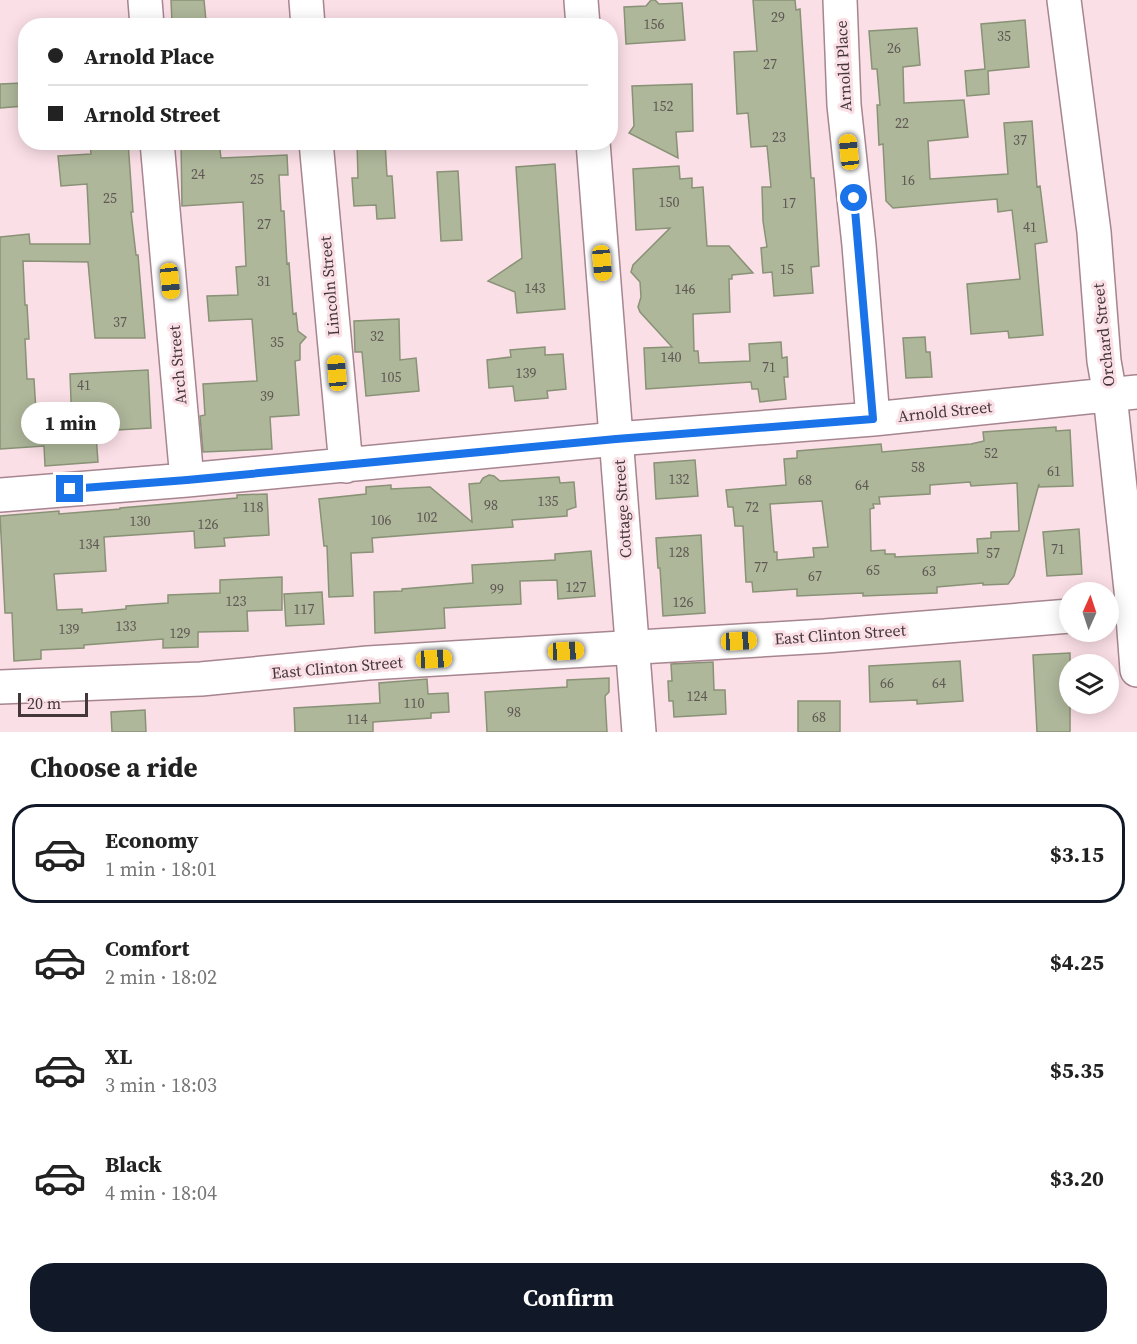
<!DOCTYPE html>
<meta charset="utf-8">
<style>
:root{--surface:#fff;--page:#f2f2f2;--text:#222;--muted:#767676;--line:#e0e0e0;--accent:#111827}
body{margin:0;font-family:"Source Serif 4",serif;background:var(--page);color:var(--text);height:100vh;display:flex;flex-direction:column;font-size:22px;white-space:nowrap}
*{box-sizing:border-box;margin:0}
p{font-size:20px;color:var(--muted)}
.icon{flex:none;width:33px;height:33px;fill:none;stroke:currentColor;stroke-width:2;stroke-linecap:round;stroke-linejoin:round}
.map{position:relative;height:732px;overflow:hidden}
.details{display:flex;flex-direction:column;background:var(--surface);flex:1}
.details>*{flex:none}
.hud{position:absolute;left:18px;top:18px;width:600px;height:132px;border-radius:24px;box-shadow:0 3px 15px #0003;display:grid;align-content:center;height:132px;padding:0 30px;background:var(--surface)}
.needle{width:39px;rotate:3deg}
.controls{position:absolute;left:1059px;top:582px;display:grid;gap:12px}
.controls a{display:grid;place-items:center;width:60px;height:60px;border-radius:50%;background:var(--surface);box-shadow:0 3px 15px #0003;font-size:30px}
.scale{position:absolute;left:18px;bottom:15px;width:70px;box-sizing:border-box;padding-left:6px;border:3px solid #44373b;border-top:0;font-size:16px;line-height:21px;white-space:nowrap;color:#44373b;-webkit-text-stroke:4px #fbdfe7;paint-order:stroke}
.end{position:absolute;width:27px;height:27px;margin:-14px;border:8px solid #1a73e8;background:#fff;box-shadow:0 0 0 3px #fff}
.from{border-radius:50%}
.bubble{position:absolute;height:42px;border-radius:21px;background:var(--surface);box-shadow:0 3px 15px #0003;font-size:20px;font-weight:700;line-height:42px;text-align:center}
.car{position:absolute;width:18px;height:36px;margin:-18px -9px;border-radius:8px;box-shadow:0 0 4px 2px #0007;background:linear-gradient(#f5c518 24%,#345 0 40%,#f5c518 0 76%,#345 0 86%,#f5c518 0)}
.hud b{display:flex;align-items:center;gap:21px;height:57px;font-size:22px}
.hud b+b{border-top:2px solid var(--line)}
.hud i{width:15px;height:15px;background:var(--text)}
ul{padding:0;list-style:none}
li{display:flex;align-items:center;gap:18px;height:99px;margin:0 12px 9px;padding:0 18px;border:3px solid transparent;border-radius:24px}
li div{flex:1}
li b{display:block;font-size:22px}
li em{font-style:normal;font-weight:700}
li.selected{border-color:var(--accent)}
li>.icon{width:54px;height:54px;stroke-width:1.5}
h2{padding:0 30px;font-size:27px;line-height:72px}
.primary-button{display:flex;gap:12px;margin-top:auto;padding:12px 30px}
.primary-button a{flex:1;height:69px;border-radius:24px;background:var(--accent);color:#fff;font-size:24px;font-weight:700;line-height:69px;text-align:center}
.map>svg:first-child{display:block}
.building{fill:#aeb79a;stroke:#899276;stroke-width:1.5;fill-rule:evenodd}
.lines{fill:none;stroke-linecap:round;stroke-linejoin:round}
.minor-casing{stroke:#a6858f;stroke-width:36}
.major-casing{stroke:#a6858f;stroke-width:36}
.minor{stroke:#fff;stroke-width:33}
.major{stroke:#fff;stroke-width:33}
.route{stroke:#1a73e8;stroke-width:8}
.labels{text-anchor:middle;stroke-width:6;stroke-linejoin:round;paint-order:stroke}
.number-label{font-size:14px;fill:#5e5753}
.street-label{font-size:16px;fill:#44373b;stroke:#fbdfe7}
</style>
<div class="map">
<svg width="1137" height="732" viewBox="0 0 1137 732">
<rect width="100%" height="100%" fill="#fbdfe7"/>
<path class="building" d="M 171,0 L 204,0 L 206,21 L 172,23 Z
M 651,0 L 655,0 L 659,4 L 682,3 L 685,40 L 626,44 L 624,7 L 646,6 Z
M 753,0 L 795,0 L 796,10 L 800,9 L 811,178 L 814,178 L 819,266 L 811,267 L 813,293 L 774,296 L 772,272 L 763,273 L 761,248 L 767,247 L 763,221 L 762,187 L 771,187 L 767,146 L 751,147 L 748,113 L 737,114 L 734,52 L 757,51 Z
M 1025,20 L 1029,67 L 988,71 L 989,94 L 967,96 L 965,71 L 985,69 L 981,24 Z
M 917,28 L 920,65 L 903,67 L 904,103 L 964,100 L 968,137 L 928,141 L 930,179 L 1008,174 L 1004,123 L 1032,121 L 1037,187 L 1040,186 L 1047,242 L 1035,244 L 1043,335 L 1009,338 L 1008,331 L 971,334 L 967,284 L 1020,279 L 1012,210 L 998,212 L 997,199 L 893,208 L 886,201 L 883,144 L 879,145 L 877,105 L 880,105 L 877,69 L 872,69 L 869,31 Z
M 23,83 L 24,106 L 0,108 L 0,84 Z
M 692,84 L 693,131 L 676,132 L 678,158 L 629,133 L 634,126 L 632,86 Z
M 90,142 L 128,142 L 133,212 L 131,212 L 136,255 L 138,255 L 145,338 L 95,338 L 88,262 L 23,261 L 25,305 L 27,305 L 29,339 L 25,339 L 27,379 L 34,379 L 37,429 L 72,426 L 70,374 L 148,370 L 151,428 L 100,431 L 100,435 L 96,435 L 98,462 L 45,466 L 44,446 L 0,449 L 0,237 L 29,234 L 30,244 L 90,244 L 87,184 L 61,186 L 58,156 L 91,154 Z
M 181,142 L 219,142 L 221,158 L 287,155 L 288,175 L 279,175 L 281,211 L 284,211 L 287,264 L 289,263 L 293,314 L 296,313 L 298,331 L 306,337 L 300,344 L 300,360 L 295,361 L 299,415 L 270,417 L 272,449 L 203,452 L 200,416 L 205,415 L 203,384 L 257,381 L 252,319 L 209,321 L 207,296 L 238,295 L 236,267 L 246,266 L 243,202 L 182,206 Z
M 357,142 L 385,142 L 387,176 L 392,176 L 395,218 L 377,219 L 376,205 L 354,206 L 352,178 L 358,178 Z
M 555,164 L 565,309 L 517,313 L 515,292 L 488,281 L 522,258 L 516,167 Z
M 679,166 L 680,179 L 692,178 L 692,188 L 703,187 L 707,246 L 729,246 L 753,273 L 732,275 L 732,279 L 729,279 L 730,312 L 693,314 L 694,351 L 698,351 L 699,363 L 750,361 L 749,344 L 781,342 L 782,358 L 787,357 L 788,377 L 784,377 L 786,399 L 760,402 L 758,389 L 752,389 L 751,382 L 646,389 L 644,348 L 672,347 L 640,312 L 638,307 L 641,297 L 640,282 L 631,272 L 633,265 L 670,228 L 636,230 L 633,169 Z
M 458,171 L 462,240 L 441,241 L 437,172 Z
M 399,319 L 400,360 L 416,358 L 419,391 L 366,396 L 362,352 L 355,352 L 354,321 Z
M 925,337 L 926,352 L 930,352 L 932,377 L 906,378 L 903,338 Z
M 545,347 L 545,355 L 563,354 L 566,389 L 547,391 L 548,398 L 515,401 L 513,386 L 489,388 L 487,360 L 511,357 L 510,350 Z
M 1056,427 L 1056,431 L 1070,430 L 1073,486 L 1039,487 L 1039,484 L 1014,576 L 1008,584 L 983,585 L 983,583 L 937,587 L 937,593 L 863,596 L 863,593 L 797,596 L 797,589 L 753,592 L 752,582 L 746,582 L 743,526 L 735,526 L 733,507 L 728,507 L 726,490 L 786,485 L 784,459 L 797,458 L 797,451 L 881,444 L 882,452 L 971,444 L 984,441 L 983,432 ZM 970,482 L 971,486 L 1017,483 L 1019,531 L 991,532 L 991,538 L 977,539 L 978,553 L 895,557 L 895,554 L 885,554 L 885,550 L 871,551 L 870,509 L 874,508 L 873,504 L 880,504 L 879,497 L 930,494 L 930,485 ZM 822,501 L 828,547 L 813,548 L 814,557 L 777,560 L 777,552 L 774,552 L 770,504 Z
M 695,460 L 698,496 L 656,499 L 654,463 Z
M 489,475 L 494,476 L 500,481 L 559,477 L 560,483 L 574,482 L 576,507 L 567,510 L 567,516 L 512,520 L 513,527 L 372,538 L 373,552 L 351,553 L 353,596 L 329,597 L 327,546 L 324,546 L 319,499 L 366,494 L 366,487 L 391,485 L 391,489 L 430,487 L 472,522 L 469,484 L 480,483 L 483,478 Z
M 267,494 L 269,535 L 224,538 L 225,546 L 195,548 L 194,531 L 104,537 L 106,571 L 54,574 L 57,610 L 82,609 L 82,613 L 126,609 L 126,606 L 168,603 L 168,595 L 220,593 L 220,580 L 282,577 L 282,610 L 247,611 L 248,631 L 198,632 L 198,647 L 163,648 L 163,639 L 84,645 L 84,648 L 41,650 L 41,659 L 14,661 L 12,613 L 5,613 L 0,516 L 59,511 L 59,514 L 120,509 L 120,508 L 237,498 L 237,495 Z
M 1079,529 L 1082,574 L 1047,576 L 1043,532 Z
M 701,535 L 705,613 L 663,616 L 660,568 L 658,568 L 656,538 Z
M 591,551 L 595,596 L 558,599 L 557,580 L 520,581 L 521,604 L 444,608 L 445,628 L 375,633 L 374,592 L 402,591 L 402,589 L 473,583 L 472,565 L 555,560 L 555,554 Z
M 322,592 L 324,624 L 286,626 L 284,594 Z
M 1070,653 L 1070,732 L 1037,732 L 1033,655 Z
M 960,661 L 963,701 L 917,704 L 917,700 L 870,702 L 869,666 Z
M 713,662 L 714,690 L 725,690 L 726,714 L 674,717 L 673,701 L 669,701 L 668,681 L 672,681 L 671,664 Z
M 609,678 L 609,692 L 605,696 L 607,732 L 487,732 L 485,692 L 567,687 L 567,680 Z
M 427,679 L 428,694 L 448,693 L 449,712 L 431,713 L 431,718 L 373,722 L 373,732 L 295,732 L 294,708 L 380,703 L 379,683 Z
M 798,701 L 840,701 L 840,732 L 798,732 Z
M 145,710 L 146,732 L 112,732 L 111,712 Z"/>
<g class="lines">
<g class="minor-casing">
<path id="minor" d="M 145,0 L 147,26
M 306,0 L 308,26
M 840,0 L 844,105 L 859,245 L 873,419
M 1064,0 L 1094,232 L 1104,361 L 1110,395 L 1131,590 L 1137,670
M 157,142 L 187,480
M 316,142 L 346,466
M 0,495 L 187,480 L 616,439 L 873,419 L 1137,392
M 0,687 L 201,679 L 368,663 L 825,636 L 1070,616"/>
</g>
<g class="major-casing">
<path id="major" d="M 581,0 L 583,26
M 593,142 L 639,732"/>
</g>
<use href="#minor" class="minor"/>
<use href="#major" class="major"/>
</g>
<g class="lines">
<path class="route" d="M 70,489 L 187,480 L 616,439 L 873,419 L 854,198"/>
</g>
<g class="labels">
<g class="number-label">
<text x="778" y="22">29</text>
<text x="654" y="29">156</text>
<text x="1004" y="41">35</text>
<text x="894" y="53">26</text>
<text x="770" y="69">27</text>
<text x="663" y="111">152</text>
<text x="902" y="128">22</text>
<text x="779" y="142">23</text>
<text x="1020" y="145">37</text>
<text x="198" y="179">24</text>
<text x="257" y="184">25</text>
<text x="908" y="185">16</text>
<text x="110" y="203">25</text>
<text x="669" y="207">150</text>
<text x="789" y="208">17</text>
<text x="264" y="229">27</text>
<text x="1030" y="232">41</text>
<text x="787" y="274">15</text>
<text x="264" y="286">31</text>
<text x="535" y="293">143</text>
<text x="685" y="294">146</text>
<text x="120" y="327">37</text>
<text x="377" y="341">32</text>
<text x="277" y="347">35</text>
<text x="671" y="362">140</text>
<text x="769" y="372">71</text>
<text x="526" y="378">139</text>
<text x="391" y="382">105</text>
<text x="84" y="390">41</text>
<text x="267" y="401">39</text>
<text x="991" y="458">52</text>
<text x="918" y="472">58</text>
<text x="1054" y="476">61</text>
<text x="679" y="484">132</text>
<text x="805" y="485">68</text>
<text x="862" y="490">64</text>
<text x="548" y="506">135</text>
<text x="491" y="510">98</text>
<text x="253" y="512">118</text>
<text x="752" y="512">72</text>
<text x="427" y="522">102</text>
<text x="381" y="525">106</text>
<text x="140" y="526">130</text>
<text x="208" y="529">126</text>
<text x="89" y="549">134</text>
<text x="1058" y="554">71</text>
<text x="679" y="557">128</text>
<text x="993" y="558">57</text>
<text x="761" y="572">77</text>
<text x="873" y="575">65</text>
<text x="929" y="576">63</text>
<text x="815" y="581">67</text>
<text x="576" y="592">127</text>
<text x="497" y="594">99</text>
<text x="236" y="606">123</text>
<text x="683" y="607">126</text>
<text x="304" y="614">117</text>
<text x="126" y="631">133</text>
<text x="69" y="634">139</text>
<text x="180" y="638">129</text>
<text x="887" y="688">66</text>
<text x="939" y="688">64</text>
<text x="697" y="701">124</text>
<text x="414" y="708">110</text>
<text x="514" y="717">98</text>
<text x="819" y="722">68</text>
<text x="357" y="724">114</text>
</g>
<g class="street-label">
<text transform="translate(843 66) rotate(-93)" y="6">Arnold Place</text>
<text transform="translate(329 286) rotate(-95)" y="6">Lincoln Street</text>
<text transform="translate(1103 335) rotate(-96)" y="6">Orchard Street</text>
<text transform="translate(177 365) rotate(-95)" y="6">Arch Street</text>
<text transform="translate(945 411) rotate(-6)" y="6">Arnold Street</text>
<text transform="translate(622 509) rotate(-94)" y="6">Cottage Street</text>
<text transform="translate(840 634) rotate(-4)" y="6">East Clinton Street</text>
<text transform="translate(337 667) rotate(-5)" y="6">East Clinton Street</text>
</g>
</g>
</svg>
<div class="controls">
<a><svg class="needle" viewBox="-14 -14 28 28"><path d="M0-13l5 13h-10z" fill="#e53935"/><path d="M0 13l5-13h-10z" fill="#767676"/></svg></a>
<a><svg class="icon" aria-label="layers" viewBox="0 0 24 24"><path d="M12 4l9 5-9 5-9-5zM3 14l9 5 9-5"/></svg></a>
</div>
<div class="scale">20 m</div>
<i class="end from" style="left:854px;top:198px"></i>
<i class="end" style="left:70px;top:489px"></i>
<div class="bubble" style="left:21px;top:402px;width:99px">1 min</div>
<i class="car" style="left:849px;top:152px;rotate:354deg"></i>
<i class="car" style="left:602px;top:263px;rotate:175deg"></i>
<i class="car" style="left:170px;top:281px;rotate:174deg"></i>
<i class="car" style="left:337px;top:373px;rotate:355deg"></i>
<i class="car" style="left:739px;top:641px;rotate:87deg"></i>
<i class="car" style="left:566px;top:651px;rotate:87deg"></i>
<i class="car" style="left:434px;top:659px;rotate:87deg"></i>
<div class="hud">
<b><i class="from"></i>Arnold Place</b>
<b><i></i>Arnold Street</b>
</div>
</div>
<section class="details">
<h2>Choose a ride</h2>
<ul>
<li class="selected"><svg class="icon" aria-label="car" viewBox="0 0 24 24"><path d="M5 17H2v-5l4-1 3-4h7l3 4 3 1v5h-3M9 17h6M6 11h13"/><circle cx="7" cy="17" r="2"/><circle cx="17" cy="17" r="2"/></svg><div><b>Economy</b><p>1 min · 18:01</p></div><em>$3.15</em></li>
<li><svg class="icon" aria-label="car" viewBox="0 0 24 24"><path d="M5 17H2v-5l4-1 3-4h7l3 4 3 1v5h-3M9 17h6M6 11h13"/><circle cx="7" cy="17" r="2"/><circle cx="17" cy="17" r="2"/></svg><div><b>Comfort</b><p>2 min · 18:02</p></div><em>$4.25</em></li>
<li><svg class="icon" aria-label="car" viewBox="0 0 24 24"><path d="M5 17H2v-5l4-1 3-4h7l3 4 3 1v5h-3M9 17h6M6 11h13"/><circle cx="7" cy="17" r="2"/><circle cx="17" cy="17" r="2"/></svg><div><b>XL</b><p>3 min · 18:03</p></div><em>$5.35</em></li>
<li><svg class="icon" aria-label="car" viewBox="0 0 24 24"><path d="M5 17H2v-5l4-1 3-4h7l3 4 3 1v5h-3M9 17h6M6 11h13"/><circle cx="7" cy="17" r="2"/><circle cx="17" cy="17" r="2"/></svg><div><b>Black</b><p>4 min · 18:04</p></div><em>$3.20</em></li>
</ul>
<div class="primary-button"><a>Confirm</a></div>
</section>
